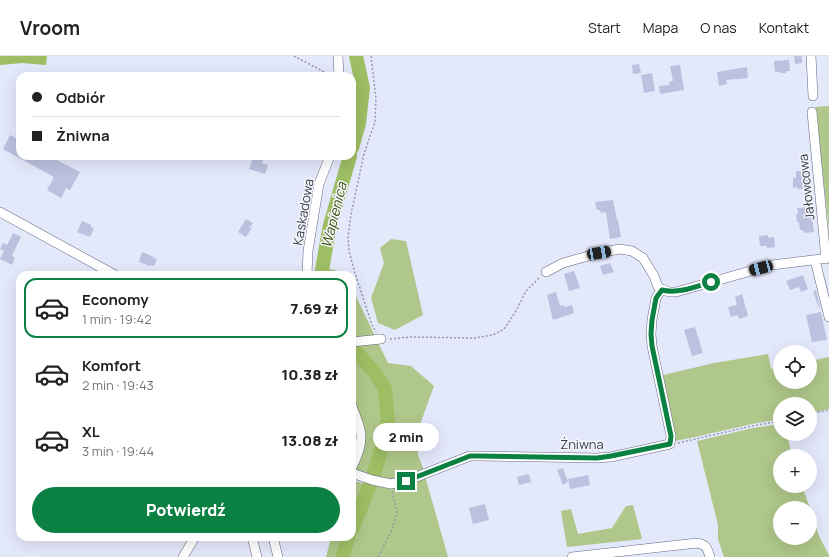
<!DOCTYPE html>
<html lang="pl">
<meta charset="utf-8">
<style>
:root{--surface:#fff;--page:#f2f2f2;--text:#222;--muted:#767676;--line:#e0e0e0;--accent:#0b8043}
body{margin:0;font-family:Manrope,sans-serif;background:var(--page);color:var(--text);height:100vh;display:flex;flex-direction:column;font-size:15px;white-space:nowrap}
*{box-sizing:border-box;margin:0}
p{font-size:13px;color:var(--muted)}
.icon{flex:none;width:22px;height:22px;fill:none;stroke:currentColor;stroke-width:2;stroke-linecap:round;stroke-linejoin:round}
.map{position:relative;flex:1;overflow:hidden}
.panel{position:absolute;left:16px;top:215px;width:340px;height:270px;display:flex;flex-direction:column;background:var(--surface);border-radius:12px;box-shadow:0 4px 16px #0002}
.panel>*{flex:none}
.guide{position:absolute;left:16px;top:16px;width:340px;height:88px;border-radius:12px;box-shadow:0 4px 16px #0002;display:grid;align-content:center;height:88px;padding:0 16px;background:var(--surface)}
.controls{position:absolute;left:773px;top:289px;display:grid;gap:8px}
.controls a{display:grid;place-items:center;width:44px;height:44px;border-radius:50%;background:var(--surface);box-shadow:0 4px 16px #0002;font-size:20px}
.end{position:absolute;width:18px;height:18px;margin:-9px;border:5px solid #0b8043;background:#fff;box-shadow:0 0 0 2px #fff}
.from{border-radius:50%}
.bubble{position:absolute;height:28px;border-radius:14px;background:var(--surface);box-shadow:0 4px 16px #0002;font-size:13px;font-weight:800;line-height:28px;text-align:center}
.car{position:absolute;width:12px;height:24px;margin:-12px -6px;border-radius:5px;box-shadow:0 0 3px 1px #0007;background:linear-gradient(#222 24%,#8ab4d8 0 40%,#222 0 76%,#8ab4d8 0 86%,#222 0)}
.guide b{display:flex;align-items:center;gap:14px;height:38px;font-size:15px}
.guide b+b{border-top:1px solid var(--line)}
.guide i{width:10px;height:10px;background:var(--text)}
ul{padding:7px 0 0;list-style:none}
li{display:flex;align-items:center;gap:12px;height:60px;margin:0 8px 6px;padding:0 8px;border:2px solid transparent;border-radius:12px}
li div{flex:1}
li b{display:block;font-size:15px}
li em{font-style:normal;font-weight:800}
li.on{border-color:var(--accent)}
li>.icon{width:36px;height:36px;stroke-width:1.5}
.primary-button{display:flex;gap:8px;margin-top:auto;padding:8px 16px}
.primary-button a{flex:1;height:46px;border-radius:24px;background:var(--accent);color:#fff;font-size:16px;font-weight:800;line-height:46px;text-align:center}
header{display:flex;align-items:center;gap:24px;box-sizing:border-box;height:56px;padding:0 20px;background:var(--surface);border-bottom:1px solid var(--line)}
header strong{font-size:19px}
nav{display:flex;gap:22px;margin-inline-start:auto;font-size:14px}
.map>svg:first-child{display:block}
.green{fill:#afc78a}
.water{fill:#9ebe64}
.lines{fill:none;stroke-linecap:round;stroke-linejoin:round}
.river{stroke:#9ebe64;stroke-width:14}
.building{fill:#bcc1df}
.minor-casing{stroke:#636882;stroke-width:10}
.path{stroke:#9598a8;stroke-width:1.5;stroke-dasharray:2 2;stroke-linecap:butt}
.minor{stroke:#fff;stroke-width:9}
.route{stroke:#0b8043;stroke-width:5}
.labels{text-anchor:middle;stroke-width:3;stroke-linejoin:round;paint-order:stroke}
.street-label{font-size:13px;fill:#393b47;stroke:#f5f6fc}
.water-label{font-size:14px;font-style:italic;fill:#3f5312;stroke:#f5f6fc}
</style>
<header>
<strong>Vroom</strong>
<nav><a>Start</a><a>Mapa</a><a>O nas</a><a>Kontakt</a></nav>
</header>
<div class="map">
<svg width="829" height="501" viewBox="0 0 829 501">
<rect width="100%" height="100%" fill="#e4e8fb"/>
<path class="green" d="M 829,50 L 829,173 L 815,51 Z
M 391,183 L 406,185 L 423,259 L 395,274 L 378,267 L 371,242 L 384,207 L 380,192 Z
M 316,209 L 345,217 L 346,219 L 318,219 Z
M 352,232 L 388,307 L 411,310 L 434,330 L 419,371 L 418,399 L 425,417 L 391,426 L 352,414 Z
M 768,298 L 771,313 L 780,311 L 780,326 L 810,326 L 810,305 L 829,301 L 829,353 L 810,357 L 810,348 L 780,348 L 780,363 L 752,368 L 695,381 L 675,385 L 663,319 L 714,307 Z
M 780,368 L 780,378 L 787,378 L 792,400 L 780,400 L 780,430 L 802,430 L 810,452 L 780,452 L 780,482 L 810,482 L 810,453 L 819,480 L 829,499 L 829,501 L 724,501 L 718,483 L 718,469 L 697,385 L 753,372 Z
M 425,420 L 448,501 L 348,501 L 377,427 Z
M 352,424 L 366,428 L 352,462 Z
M 633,449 L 642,483 L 567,491 L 561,455 L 571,453 L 578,478 L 612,472 L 626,450 Z
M 331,481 L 345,481 L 337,501 L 326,501 Z"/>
<path class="water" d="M 0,0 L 47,0 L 46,9 L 22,7 L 0,9 Z"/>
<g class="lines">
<path class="river" d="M 352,92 L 359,67 L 363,32 L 356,0
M 321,219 L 330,169 L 350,100
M 352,291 L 374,316 L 385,333 L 388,368 L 382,391 L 372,424 L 352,474
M 342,501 L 349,481"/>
</g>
<path class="building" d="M 794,0 L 802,0 L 802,7 L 795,8 Z
M 789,4 L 790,15 L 786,15 L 786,17 L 780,17 L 780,16 L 775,16 L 774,5 Z
M 639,8 L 641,17 L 633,18 L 632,9 Z
M 680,9 L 684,34 L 660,38 L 659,30 L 669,29 L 669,26 L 673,25 L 670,10 Z
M 747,11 L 748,22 L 726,24 L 727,28 L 719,30 L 717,16 Z
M 652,17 L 655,35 L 644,37 L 641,19 Z
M 10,79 L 20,84 L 20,100 L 49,100 L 80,116 L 70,134 L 66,132 L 61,142 L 47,134 L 54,121 L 3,93 Z
M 254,100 L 264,100 L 262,107 L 268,109 L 265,118 L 249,113 Z
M 796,115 L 807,115 L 807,120 L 809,120 L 810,131 L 806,131 L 806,133 L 798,133 L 797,131 L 793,132 L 793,122 L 796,122 Z
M 613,144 L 617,164 L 618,164 L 621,181 L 610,183 L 606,156 L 601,157 L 600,154 L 597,154 L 595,146 Z
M 811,151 L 814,176 L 804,177 L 803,174 L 800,174 L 799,166 L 797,166 L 796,158 L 798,158 L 797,152 Z
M 246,163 L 253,167 L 250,171 L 252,172 L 246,181 L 238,176 Z
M 82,165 L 91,169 L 91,171 L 94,172 L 90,181 L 77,176 Z
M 13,177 L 21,181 L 12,200 L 15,202 L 12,209 L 0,203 L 4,195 L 0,193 L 3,187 L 7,189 Z
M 768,179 L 768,182 L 774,181 L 775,191 L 767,192 L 767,190 L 760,190 L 759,180 Z
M 142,196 L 154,201 L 153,202 L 157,203 L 154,210 L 150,209 L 150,210 L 139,206 Z
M 610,207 L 614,216 L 603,219 L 600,210 Z
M 574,215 L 580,232 L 569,235 L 564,218 Z
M 803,219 L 808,233 L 801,236 L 799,231 L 790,234 L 786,225 Z
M 816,234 L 820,251 L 819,252 L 813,236 Z
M 556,236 L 560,250 L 564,249 L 565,251 L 572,249 L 574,257 L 553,264 L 547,239 Z
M 742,238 L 748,260 L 739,263 L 738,259 L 731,261 L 728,251 L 737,249 L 735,241 Z
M 821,256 L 827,284 L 812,286 L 806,259 Z
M 695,271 L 703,297 L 692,300 L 684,274 Z
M 563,412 L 568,426 L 563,429 L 557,414 Z
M 529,418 L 531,426 L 519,429 L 517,421 Z
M 588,419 L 590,429 L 570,433 L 568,423 Z
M 485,448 L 489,464 L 473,468 L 469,452 Z"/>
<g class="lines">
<g class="minor-casing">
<path id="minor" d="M 338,0 L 339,20
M 811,0 L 813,40
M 812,56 L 826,203
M 0,156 L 115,219
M 815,204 L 829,261
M 546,216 L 563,207 L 599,197 L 620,193 L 632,195 L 643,202 L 654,220 L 658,231 L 662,233 L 669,236 L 676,236 L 772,209 L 829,202
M 307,219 L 308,195 L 319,128 L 330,100
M 352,286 L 381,283
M 352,350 C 355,360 361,370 361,381 C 361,391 356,403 352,411
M 352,417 L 372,424 L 391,428 L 406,425 L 470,400 L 478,400 L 597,402 L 611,401 L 670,388 L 671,380 L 652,290 L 651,278 L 652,264 L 656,242 L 662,233
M 273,481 L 278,501
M 253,485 L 257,501
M 183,501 L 195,481
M 572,501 L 697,487 C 707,489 707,492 710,501"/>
</g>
<path class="path" d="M 294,0 L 330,19
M 371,0 L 376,42 L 375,66 L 364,98 L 351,158 L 348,181 L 349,195 L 355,217 L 372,269 L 376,276
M 390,283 L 410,281 L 474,282 L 493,279 L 504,273 L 516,255 L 526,235 L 540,221
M 810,358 L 829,354
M 678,387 L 752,370 L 780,365
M 378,501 L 392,474 L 397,456 L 392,436"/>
<use href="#minor" class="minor"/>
</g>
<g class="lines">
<path class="route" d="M 406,425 L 470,400 L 478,400 L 597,402 L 611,400 L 670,388 L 671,380 L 652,290 L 651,278 L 652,264 L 656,242 L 662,234 C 678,238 695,231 711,226"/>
</g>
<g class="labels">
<g class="street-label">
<text transform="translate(806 131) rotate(-96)" y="5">Jałowcowa</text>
<text transform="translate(303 156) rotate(-80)" y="5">Kaskadowa</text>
<text x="582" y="393">Żniwna</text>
</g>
<g class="water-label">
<text transform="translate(334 159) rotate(-76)" y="5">Wapienica</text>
</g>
</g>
</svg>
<div class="controls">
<a><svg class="icon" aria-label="locate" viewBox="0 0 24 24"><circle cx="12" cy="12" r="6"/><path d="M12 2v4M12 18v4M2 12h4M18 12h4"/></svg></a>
<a><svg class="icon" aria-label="layers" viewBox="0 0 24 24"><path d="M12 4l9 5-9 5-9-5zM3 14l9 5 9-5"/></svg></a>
<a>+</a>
<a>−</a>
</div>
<i class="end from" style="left:711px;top:226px"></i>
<i class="end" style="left:406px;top:425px"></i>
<div class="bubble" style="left:373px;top:367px;width:66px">2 min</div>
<i class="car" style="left:599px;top:197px;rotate:80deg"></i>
<i class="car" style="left:761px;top:212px;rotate:255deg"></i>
<div class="guide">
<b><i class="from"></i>Odbiór</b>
<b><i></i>Żniwna</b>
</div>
<section class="panel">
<ul>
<li class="on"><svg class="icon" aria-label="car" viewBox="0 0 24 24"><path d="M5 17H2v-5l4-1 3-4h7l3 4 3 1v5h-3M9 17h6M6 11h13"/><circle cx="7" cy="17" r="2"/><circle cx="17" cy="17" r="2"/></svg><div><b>Economy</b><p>1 min · 19:42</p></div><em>7.69 zł</em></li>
<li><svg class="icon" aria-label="car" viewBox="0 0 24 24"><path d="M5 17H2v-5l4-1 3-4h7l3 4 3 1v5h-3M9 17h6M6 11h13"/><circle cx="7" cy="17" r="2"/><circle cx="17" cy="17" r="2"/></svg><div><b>Komfort</b><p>2 min · 19:43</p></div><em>10.38 zł</em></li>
<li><svg class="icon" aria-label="car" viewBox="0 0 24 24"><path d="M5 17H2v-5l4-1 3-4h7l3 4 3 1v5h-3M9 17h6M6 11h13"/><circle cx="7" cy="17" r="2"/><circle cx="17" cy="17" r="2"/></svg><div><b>XL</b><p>3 min · 19:44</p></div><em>13.08 zł</em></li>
</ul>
<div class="primary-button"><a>Potwierdź</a></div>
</section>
</div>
